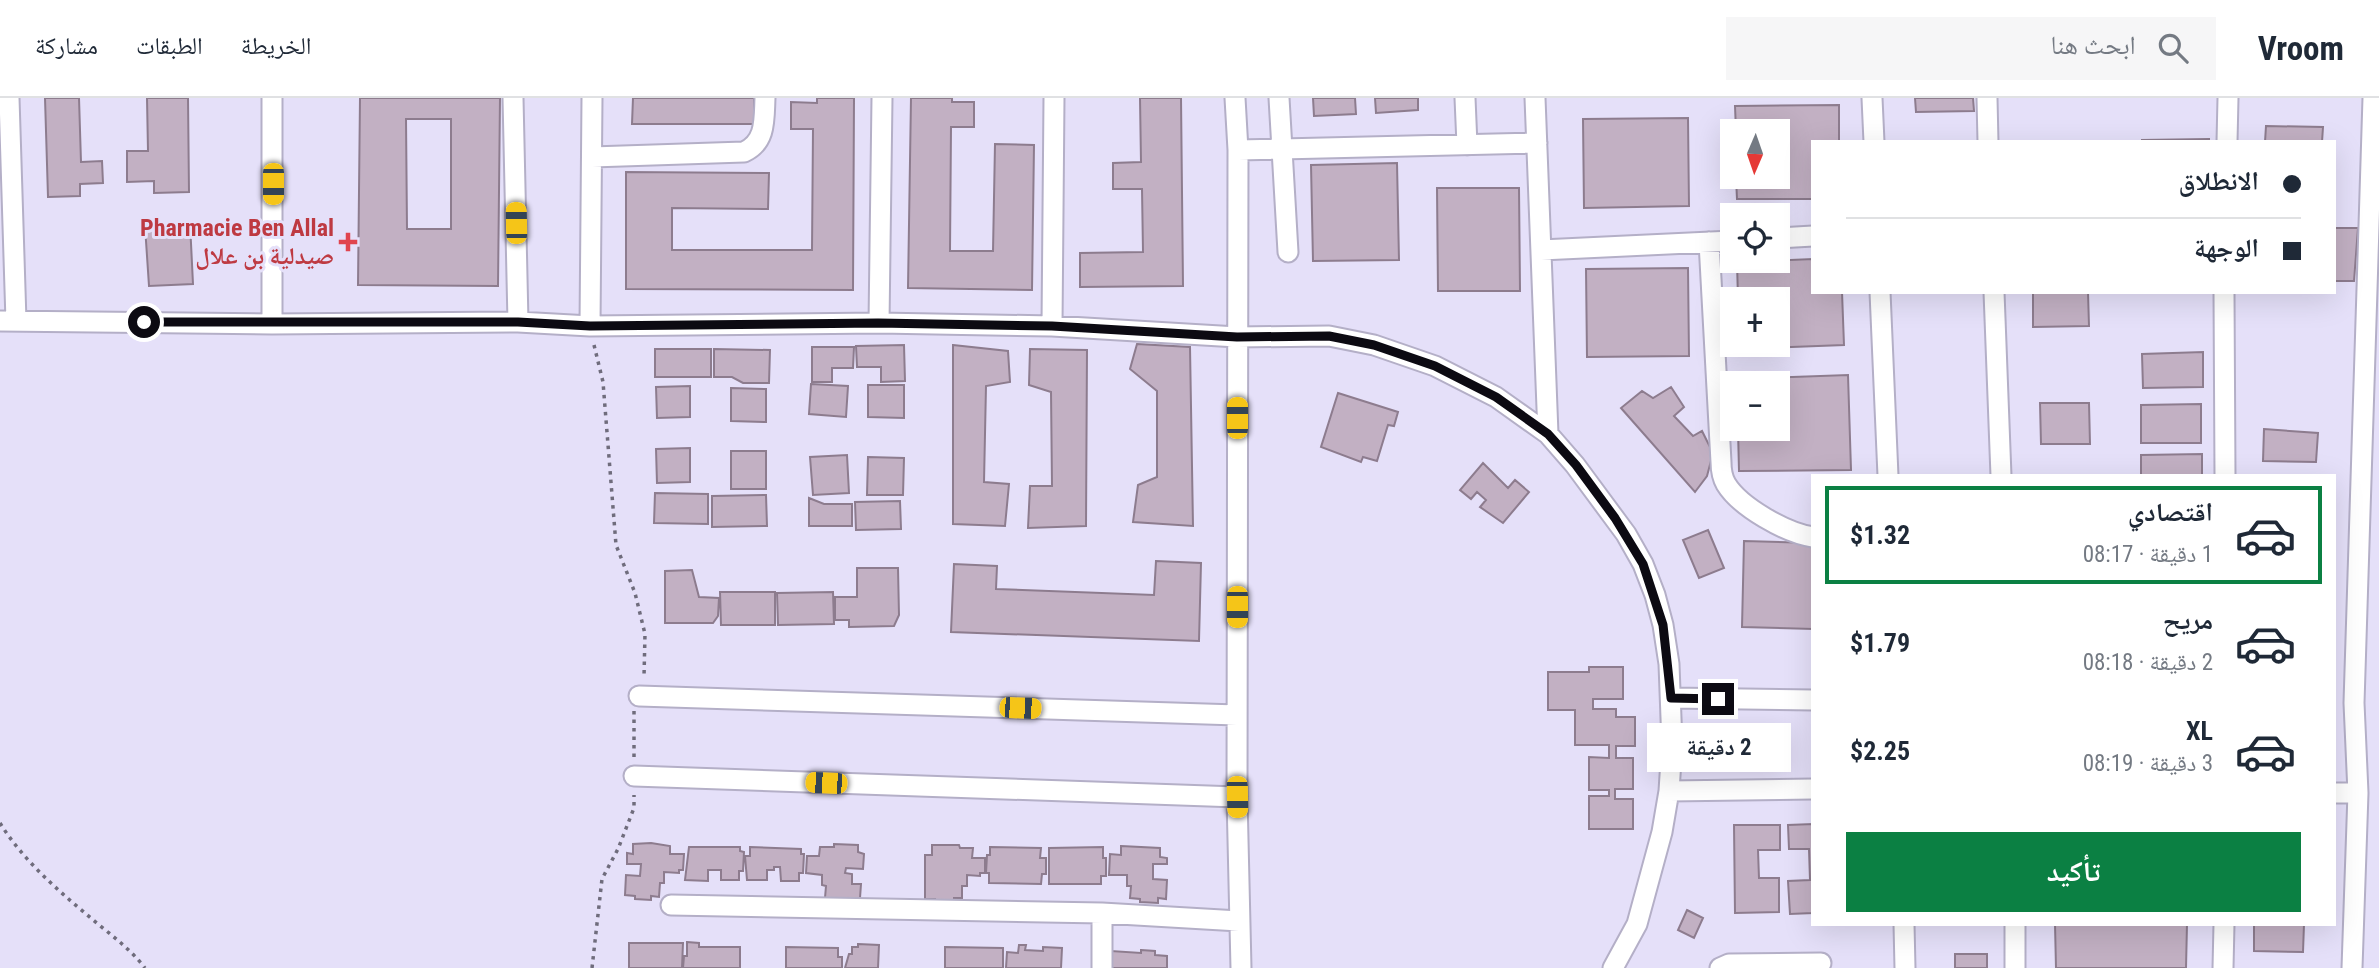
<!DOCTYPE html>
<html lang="ar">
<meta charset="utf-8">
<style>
:root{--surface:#fff;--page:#f6f6f7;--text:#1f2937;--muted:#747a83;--line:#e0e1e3;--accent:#0b8043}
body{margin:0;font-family:"Roboto Condensed","Noto Naskh Arabic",sans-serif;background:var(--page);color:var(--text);direction:rtl;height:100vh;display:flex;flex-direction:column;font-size:26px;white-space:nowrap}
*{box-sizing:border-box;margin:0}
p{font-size:23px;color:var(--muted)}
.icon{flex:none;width:38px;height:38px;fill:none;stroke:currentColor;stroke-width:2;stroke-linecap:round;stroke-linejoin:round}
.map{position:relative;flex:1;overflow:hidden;direction:ltr}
.details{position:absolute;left:1811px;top:376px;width:525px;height:452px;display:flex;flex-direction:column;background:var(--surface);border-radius:0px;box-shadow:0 7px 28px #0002;direction:rtl}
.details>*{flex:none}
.hud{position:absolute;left:1811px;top:42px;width:525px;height:154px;border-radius:0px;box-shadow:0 7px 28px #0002;direction:rtl;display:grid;align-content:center;height:154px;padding:0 35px;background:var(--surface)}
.needle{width:46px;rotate:182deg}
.controls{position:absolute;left:1720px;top:21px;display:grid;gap:14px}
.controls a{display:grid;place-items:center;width:70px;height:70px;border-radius:0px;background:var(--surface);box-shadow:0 7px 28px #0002;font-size:35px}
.end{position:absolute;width:32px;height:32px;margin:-16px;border:9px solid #0c0a12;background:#fff;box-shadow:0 0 0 4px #fff}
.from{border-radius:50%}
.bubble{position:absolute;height:49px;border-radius:0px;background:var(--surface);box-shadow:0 7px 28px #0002;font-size:23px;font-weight:700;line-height:49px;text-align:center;direction:rtl}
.car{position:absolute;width:21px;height:42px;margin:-21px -10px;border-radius:9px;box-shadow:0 0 5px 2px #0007;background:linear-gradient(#f5c518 24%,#345 0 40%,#f5c518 0 76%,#345 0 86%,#f5c518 0)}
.hud b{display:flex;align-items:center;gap:24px;height:66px;font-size:26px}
.hud b+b{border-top:2px solid var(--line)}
.hud i{width:18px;height:18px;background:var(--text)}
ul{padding:12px 0 0;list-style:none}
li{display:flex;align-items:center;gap:21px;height:98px;margin:0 14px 10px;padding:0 21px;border:4px solid transparent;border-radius:0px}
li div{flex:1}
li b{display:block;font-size:26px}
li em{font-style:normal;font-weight:700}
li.selected{border-color:var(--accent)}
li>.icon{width:63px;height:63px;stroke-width:1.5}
.action{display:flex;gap:14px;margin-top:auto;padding:14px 35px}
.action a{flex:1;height:80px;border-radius:0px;background:var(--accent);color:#fff;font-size:28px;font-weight:700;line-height:80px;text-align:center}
header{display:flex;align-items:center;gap:42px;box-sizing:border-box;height:98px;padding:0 35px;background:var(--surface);border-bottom:2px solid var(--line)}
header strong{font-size:33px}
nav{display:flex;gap:38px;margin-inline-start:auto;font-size:24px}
.search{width:490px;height:63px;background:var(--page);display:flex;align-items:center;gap:18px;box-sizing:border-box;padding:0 24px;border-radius:0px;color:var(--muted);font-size:26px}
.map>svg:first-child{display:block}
.building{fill:#c2b0c3;stroke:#8d7c8e;stroke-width:2;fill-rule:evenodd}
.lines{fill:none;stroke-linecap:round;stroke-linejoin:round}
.minor-casing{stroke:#b4afc7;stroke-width:23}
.path{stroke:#6f6c7c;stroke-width:3.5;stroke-dasharray:3.5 5;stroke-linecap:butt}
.minor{stroke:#fff;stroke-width:19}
.route{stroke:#0c0a12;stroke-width:9}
.health-dot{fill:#e0444e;stroke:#e5e0f9;stroke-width:2.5}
.labels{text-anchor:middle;stroke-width:6;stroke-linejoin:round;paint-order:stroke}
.health-label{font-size:24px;font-weight:bold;fill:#be3a42;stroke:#e5e0f9;text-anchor:end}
</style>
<header>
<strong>Vroom</strong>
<div class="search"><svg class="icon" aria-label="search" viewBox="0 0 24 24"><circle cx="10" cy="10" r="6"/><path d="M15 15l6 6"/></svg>ابحث هنا</div>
<nav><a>الخريطة</a><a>الطبقات</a><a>مشاركة</a></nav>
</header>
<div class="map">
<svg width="2379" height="870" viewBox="0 0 2379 870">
<rect width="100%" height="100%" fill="#e5e0f9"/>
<path class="building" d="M 45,0 L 79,0 L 81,64 L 102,63 L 103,85 L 80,86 L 80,98 L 48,99 Z
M 147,0 L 188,0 L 189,94 L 154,95 L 154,83 L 127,84 L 127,53 L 148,53 Z
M 360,0 L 500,0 L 498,188 L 358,187 ZM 406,21 L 451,21 L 451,131 L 407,131 Z
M 633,0 L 754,0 L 754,26 L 632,26 Z
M 817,0 L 854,0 L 853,192 L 626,191 L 626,74 L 769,75 L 768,111 L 672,110 L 672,152 L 812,152 L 813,31 L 791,31 L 791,4 L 817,5 Z
M 911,0 L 952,0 L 952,4 L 974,4 L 974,29 L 951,29 L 950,153 L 993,153 L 995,46 L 1034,47 L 1032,192 L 908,190 Z
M 1140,0 L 1181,0 L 1183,188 L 1080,189 L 1080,155 L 1143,154 L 1142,91 L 1113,91 L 1113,65 L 1141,64 Z
M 1313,0 L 1355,0 L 1356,16 L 1314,18 Z
M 1375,0 L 1418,0 L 1418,12 L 1376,15 Z
M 1915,0 L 1973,0 L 1974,13 L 1916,14 Z
M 1839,7 L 1839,44 L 1813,44 L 1813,101 L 1737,101 L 1736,79 L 1778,79 L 1778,33 L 1736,33 L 1735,8 Z
M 1688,20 L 1689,108 L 1584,110 L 1583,21 Z
M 2266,28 L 2323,29 L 2322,44 L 2265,44 Z
M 2209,41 L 2209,44 L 2142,44 L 2142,42 Z
M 1397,65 L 1399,162 L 1313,163 L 1311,67 Z
M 1437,90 L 1519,90 L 1520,193 L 1438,193 Z
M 190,125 L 193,186 L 149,188 L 145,128 Z
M 2334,130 L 2358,130 L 2354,183 L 2334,183 Z
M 1813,161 L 1813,194 L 1842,194 L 1844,247 L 1740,251 L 1740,247 L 1778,247 L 1778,201 L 1738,201 L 1737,164 Z
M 1688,170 L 1689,258 L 1587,259 L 1586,171 Z
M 2033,194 L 2088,194 L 2089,228 L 2033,229 Z
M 1137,246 L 1190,249 L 1193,428 L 1133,424 L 1138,387 L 1157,379 L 1157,293 L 1130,271 Z
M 904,247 L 905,283 L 881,284 L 881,269 L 857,269 L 856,248 Z
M 953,247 L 1008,253 L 1010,284 L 986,288 L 984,384 L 1009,386 L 1005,428 L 953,426 Z
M 812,249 L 854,249 L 853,270 L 832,270 L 832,284 L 812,284 Z
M 655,251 L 711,251 L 711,279 L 655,279 Z
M 714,251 L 770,252 L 769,285 L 743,285 L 732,279 L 714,279 Z
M 1030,251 L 1087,252 L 1086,428 L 1028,430 L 1030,388 L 1052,388 L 1051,294 L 1029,287 Z
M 2203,254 L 2203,289 L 2143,290 L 2142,256 Z
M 1848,277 L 1851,372 L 1739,373 L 1738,331 L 1778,331 L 1778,285 L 1737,285 L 1737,281 Z
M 811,286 L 848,288 L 846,319 L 809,316 Z
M 868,287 L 904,287 L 904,320 L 868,319 Z
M 690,288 L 690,319 L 657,320 L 656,289 Z
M 1671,289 L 1684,309 L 1674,318 L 1693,338 L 1702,333 L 1713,355 L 1707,378 L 1695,394 L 1621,310 L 1642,293 L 1653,300 Z
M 731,290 L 766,291 L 766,324 L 731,323 Z
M 1338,295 L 1398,314 L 1394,328 L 1388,327 L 1377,363 L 1363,359 L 1361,364 L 1321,349 Z
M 2040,305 L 2089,305 L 2090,346 L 2041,346 Z
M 2201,306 L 2201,345 L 2141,345 L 2141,307 Z
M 2264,331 L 2318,335 L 2316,364 L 2263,363 Z
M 690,350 L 690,384 L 657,385 L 656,351 Z
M 731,353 L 766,353 L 766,391 L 731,391 Z
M 2202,356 L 2202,378 L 2141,378 L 2141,357 Z
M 847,357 L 849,395 L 813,397 L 810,359 Z
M 868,359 L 904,360 L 903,397 L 867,397 Z
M 1483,365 L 1508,390 L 1515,382 L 1529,394 L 1503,425 L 1480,409 L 1486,402 L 1477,394 L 1471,401 L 1460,392 Z
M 655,395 L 708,396 L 708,426 L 654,425 Z
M 766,397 L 767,428 L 712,429 L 712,398 Z
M 809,400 L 824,406 L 852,406 L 852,428 L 809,428 Z
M 900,403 L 901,431 L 856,432 L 855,404 Z
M 1708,432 L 1724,470 L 1699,480 L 1683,442 Z
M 1744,443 L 1813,445 L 1813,531 L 1742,529 Z
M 1156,463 L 1201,465 L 1199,543 L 951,534 L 954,466 L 997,468 L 996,491 L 1154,497 Z
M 857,470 L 898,470 L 899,517 L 894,528 L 849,529 L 849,522 L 835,522 L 835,499 L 857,499 Z
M 692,472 L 699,499 L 719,500 L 718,518 L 713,525 L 665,525 L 665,473 Z
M 720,494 L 775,494 L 775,527 L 721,527 Z
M 833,494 L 834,526 L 778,527 L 777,495 Z
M 1589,569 L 1623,569 L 1623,601 L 1593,601 L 1593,611 L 1616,611 L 1616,619 L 1635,619 L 1635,648 L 1616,648 L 1616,660 L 1633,660 L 1633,691 L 1615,691 L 1615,701 L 1633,701 L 1633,731 L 1589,731 L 1589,698 L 1609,698 L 1609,692 L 1589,692 L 1589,659 L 1609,660 L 1609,647 L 1575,647 L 1575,612 L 1548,612 L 1548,574 L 1589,574 Z
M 1813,726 L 1813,815 L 1790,816 L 1788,783 L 1810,782 L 1809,751 L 1789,751 L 1788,727 Z
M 1734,727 L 1780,727 L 1780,752 L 1758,752 L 1759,780 L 1779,780 L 1779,814 L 1735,815 Z
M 651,745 L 670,748 L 670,756 L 684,756 L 683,772 L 679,772 L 679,775 L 664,774 L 664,785 L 660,785 L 659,799 L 651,798 L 651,802 L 635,801 L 635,798 L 625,797 L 626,777 L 640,778 L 641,766 L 627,766 L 627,755 L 633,756 L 633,746 Z
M 834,746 L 858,747 L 858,754 L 864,756 L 863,771 L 846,770 L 845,775 L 852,776 L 852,786 L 861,786 L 860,800 L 853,800 L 853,804 L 834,803 L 835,800 L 825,800 L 826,788 L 822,787 L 822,777 L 806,775 L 807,758 L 819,758 L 820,749 L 834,749 Z
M 932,747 L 959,747 L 960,750 L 973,750 L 972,760 L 985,760 L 985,775 L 980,775 L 980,778 L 967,777 L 967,788 L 962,788 L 962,800 L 954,800 L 954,805 L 935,805 L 935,801 L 925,801 L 925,757 L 932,757 Z
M 1121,748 L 1160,750 L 1160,759 L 1167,760 L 1167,766 L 1153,766 L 1153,781 L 1167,782 L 1166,801 L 1158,800 L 1158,805 L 1140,804 L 1140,801 L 1130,800 L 1131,788 L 1127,788 L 1127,777 L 1109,777 L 1110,756 L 1121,757 Z
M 689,749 L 740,749 L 740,753 L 744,754 L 743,773 L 739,773 L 739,782 L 721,782 L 721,772 L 708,772 L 708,783 L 685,782 Z
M 750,749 L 801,751 L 801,756 L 804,756 L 803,775 L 799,775 L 799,783 L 781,783 L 780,769 L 774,769 L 774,772 L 767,772 L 767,782 L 747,782 L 745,758 L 750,758 Z
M 990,749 L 1041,750 L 1040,760 L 1046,760 L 1046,776 L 1042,776 L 1041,786 L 989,785 L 989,775 L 986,775 L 987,757 L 990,757 Z
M 1103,749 L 1103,760 L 1106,760 L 1106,778 L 1101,778 L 1101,786 L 1049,786 L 1049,750 Z
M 1687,812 L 1703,820 L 1694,840 L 1678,832 Z
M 2055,826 L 2187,826 L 2186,870 L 2056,870 Z
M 2254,826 L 2304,826 L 2303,854 L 2254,853 Z
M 687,844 L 699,845 L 699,849 L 740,849 L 740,870 L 683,870 L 684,858 L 687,858 Z
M 629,845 L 683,845 L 682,870 L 629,870 Z
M 858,846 L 879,847 L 878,870 L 845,870 L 849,856 L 852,856 L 852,849 L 858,849 Z
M 1019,847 L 1026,847 L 1025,852 L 1043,853 L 1043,849 L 1062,850 L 1061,870 L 1006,870 L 1007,854 L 1018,855 Z
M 786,849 L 838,850 L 838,859 L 842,859 L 842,870 L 786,870 Z
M 945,849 L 1003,850 L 1003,870 L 945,870 Z
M 1141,852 L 1155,853 L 1155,857 L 1167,858 L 1167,870 L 1105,870 L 1111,853 L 1141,855 Z
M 1955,856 L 1987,856 L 1987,870 L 1955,870 Z"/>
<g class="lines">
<g class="minor-casing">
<path id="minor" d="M 9,0 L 16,223
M 513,0 L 518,224
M 1235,0 L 1238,52 L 1237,699 L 1241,870
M 1279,0 L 1288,154
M 1465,0 L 1467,47
M 1535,0 L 1548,336
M 1872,0 L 1874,44
M 1987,0 L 1988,44
M 2227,44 L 2228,0
M 1238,52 L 1537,45
M 592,59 L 744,54 C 766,44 764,22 765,0
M 1778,140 L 1813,138
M 1709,144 L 1721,364 C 1721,372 1722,379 1726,386 C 1740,409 1786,435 1813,439
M 1541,152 L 1732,143
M 1880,194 L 1888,378
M 1994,194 L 2001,378
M 2224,194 L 2225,378
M 0,223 L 272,226 L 518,224 L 590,228 L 879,225 L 1052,228 L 1237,239 L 1329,238 L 1374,247 L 1435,268 L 1496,299 L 1548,336 L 1575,367 L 1626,436 L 1643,466 L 1655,497 L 1663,527 L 1669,566 L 1672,647 L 1669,693 L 1662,734 L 1637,826 L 1613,870
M 879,225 L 882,0
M 272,226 L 272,0
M 590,228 L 592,0
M 1052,228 L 1054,0
M 639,598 L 1237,617
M 1671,600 L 1813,602
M 634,678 L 1237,699
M 1669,693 L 1813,691
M 2334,695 L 2358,695
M 671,807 L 1102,815 L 1239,823
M 1904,826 L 1905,870
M 1102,870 L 1102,815
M 1720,870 L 1729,866 L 1821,865
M 2015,870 L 2015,826
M 2223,870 L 2224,826
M 2352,870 L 2358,695 L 2354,605 L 2373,0"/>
</g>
<path class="path" d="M 594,247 L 603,284 L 616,447 L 635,495 L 645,536 L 644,579
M 634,613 L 634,662
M 0,725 C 24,764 62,796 98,826 C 115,840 131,852 145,870
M 592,870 L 602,781 L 618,751 L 634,710 L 634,697"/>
<use href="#minor" class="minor"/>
</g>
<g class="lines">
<path class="route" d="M 144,224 L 518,224 L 590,228 L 878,225 L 1052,228 L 1237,239 L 1329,238 L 1374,247 L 1435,268 L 1496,299 L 1548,336 L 1576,367 L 1615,420 L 1643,466 L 1663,527 L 1671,600 L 1718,601"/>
</g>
<path class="health-dot" d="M344.5 133.5h7v7h7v7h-7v7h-7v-7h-7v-7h7z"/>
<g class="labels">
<g class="health-label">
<text x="334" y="138">Pharmacie Ben Allal<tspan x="334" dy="28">صيدلية بن علال</tspan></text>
</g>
</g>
</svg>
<div class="controls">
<a><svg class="needle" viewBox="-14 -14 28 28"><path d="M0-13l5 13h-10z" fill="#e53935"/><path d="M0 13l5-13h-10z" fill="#747a83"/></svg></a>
<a><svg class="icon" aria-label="locate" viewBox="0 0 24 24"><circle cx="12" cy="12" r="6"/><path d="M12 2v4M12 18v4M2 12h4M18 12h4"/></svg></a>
<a>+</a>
<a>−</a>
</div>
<i class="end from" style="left:144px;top:224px"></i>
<i class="end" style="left:1718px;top:601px"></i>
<div class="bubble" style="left:1647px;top:625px;width:144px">2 دقيقة</div>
<i class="car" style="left:273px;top:86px;rotate:180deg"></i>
<i class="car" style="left:516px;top:125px;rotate:359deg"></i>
<i class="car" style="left:1237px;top:320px;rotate:0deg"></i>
<i class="car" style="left:1237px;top:509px;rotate:180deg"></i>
<i class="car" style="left:1020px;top:610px;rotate:92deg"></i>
<i class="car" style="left:826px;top:685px;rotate:272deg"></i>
<i class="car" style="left:1237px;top:699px;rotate:179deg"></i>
<div class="hud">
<b><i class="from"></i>الانطلاق</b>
<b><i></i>الوجهة</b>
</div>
<section class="details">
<ul>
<li class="selected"><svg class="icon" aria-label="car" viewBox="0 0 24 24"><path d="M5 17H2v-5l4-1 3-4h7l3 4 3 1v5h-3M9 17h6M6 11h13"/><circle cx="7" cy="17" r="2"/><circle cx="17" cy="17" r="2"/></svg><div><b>اقتصادي</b><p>1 دقيقة · 08:17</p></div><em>$1.32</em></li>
<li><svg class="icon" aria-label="car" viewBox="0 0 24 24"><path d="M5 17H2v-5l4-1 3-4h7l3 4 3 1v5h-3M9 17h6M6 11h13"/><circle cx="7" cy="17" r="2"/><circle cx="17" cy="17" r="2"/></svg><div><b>مريح</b><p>2 دقيقة · 08:18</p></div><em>$1.79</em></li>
<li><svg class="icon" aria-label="car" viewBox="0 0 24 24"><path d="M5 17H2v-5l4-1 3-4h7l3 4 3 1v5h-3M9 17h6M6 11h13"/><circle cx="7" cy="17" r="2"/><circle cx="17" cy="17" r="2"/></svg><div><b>XL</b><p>3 دقيقة · 08:19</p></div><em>$2.25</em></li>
</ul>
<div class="action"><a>تأكيد</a></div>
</section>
</div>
